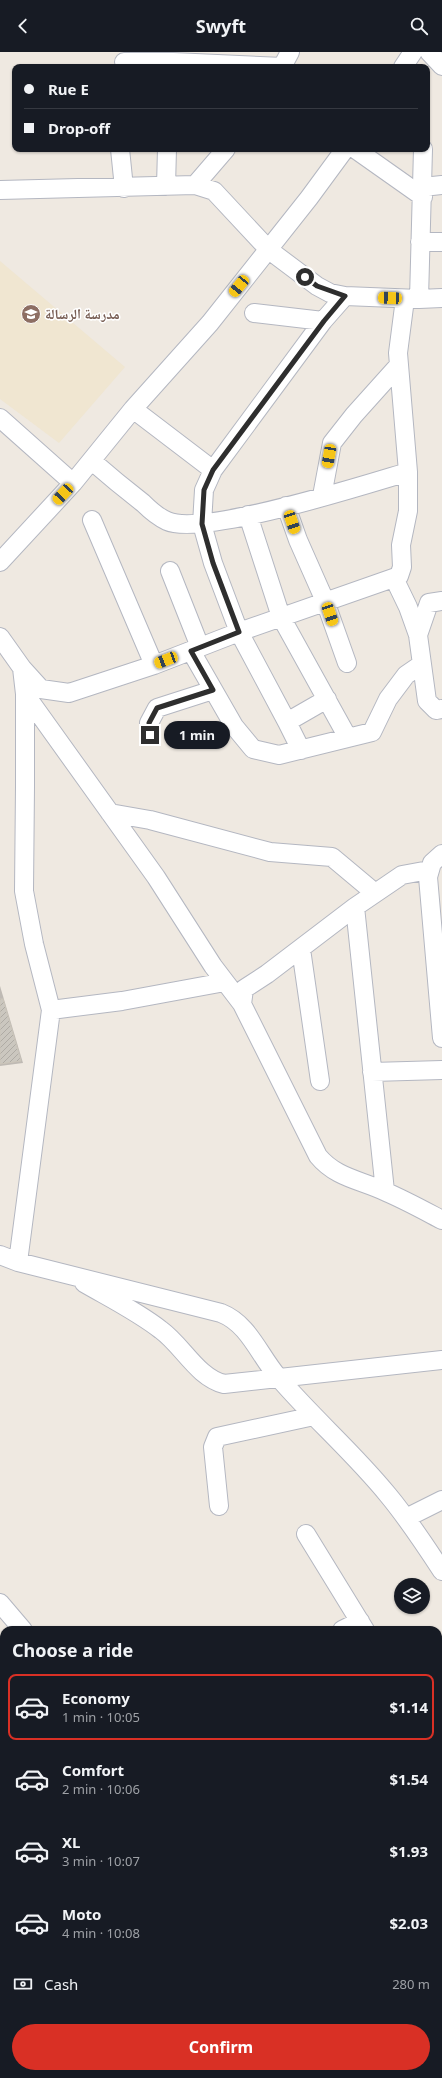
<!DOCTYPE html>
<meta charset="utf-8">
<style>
:root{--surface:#171b24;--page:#242831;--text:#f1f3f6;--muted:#9ea1a6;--line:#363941;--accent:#d93025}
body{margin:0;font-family:"Noto Sans","Noto Naskh Arabic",sans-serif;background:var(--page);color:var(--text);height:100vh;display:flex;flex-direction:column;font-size:15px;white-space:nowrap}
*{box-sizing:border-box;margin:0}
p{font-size:13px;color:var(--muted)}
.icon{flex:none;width:22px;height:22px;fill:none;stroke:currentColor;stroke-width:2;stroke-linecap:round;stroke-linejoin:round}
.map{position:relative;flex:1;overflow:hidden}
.panel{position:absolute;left:0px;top:1574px;width:442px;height:452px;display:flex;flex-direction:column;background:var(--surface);border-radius:12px 12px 0 0;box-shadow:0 1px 3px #0004}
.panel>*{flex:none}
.banner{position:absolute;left:12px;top:12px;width:418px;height:88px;border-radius:8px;box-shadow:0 1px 3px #0004;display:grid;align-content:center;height:88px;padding:0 12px;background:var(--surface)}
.controls{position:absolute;left:394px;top:1526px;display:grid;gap:8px}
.controls a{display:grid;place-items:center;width:36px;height:36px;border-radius:50%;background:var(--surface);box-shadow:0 1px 3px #0004;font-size:20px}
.end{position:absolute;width:18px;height:18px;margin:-9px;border:5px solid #2e2e2e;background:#fff;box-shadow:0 0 0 2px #fff}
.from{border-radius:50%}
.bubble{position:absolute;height:28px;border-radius:14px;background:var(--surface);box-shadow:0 1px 3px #0004;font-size:13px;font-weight:700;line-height:28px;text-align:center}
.car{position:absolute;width:12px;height:24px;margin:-12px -6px;border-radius:5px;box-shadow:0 0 3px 1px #0007;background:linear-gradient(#f5c518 24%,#345 0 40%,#f5c518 0 76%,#345 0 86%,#f5c518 0)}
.banner b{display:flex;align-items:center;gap:14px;height:38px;font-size:15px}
.banner b+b{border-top:1px solid var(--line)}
.banner i{width:10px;height:10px;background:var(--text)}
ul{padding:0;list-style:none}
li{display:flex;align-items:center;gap:12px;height:66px;margin:0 8px 6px;padding:0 4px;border:2px solid transparent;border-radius:8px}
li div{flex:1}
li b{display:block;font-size:15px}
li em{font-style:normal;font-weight:700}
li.current{border-color:var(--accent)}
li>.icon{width:36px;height:36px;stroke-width:1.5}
h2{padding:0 12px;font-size:18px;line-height:48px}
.pay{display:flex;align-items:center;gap:10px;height:44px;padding:0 12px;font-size:15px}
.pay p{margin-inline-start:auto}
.primary-button{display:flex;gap:8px;margin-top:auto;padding:8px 12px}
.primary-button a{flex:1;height:46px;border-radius:24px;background:var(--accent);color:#fff;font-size:16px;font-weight:700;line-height:46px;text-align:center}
header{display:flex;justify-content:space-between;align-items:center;height:52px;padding:0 12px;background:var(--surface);font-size:18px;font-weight:700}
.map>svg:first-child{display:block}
.education{fill:#f0e6d1}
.shadow{fill:#0003}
.building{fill:url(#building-hatch);stroke:#cbc5ba}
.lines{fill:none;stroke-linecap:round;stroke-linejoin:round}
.minor-casing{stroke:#b4b7c1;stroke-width:20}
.minor{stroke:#fff;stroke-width:18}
.route{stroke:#2e2e2e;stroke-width:5}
.labels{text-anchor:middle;stroke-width:3;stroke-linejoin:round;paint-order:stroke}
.education-label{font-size:14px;font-weight:bold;fill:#785e54;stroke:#fff;text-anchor:start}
</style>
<header><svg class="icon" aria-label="back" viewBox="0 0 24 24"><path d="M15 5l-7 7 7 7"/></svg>Swyft<svg class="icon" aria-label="search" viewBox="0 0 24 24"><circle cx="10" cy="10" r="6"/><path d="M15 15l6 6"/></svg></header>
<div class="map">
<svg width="442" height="2026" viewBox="0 0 442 2026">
<defs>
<pattern id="building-hatch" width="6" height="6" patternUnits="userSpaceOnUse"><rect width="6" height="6" fill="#cbc7bf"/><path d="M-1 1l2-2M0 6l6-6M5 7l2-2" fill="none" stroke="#afaba4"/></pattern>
</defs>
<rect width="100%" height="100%" fill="#efe9e1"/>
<path class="education" d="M 0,209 L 125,315 L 59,391 L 0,347 Z"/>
<path class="shadow" d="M 0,934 L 23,1011 L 0,1014 Z"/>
<path class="building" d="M 0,947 L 3,947 L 21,1009 L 0,1012 Z"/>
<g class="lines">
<g class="minor-casing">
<path id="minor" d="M 429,0 L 442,14
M 124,10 L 173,10 L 283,15
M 282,15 L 290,0
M 403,15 L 413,0
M 120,97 L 124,136
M 355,97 L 423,145
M 195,133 L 226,97
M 166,134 L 167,97
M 423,135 L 442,133
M 0,138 L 195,133 L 214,139 L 269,198 L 317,234 L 330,241 L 345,244 L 419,247 L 442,246
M 420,190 L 442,190
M 419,247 L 423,97
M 254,261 L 323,269
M 133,357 L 213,418
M 0,366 L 73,431
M 92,409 C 108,423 125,437 143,451 C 150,458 158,465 167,469 C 202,485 364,433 408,420
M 322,444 L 332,391 L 354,363 L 398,314
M 286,454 L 298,488 L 325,549 L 347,611
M 248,463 L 281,565 L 348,686
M 92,468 L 154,613
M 0,510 L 73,431 L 133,357 L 210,271 L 309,146 L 345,97
M 170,519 L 200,595
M 394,526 L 408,555 L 418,583 L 427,649 L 436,658 L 442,657
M 418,583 L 429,551 L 442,549
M 0,585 L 22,616 L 25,642 L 25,734 L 24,839 L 34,892 L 51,958 L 18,1210
M 191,599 L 234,674 L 253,697 L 279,703 L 372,680 L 388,647 L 406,623 L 422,612
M 22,616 L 41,637 L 69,641 L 154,613 L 239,580 L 399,524 L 402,515 L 401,493 L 408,459 L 408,420 L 398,301 L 405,247
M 25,642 L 156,825 L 213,914 L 242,952
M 327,647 L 287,670 L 239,580 L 213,511 L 202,472 L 204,438 L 213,418 L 323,269 L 345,244
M 287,670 L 301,698
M 149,683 L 149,671 L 157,656 L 213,638
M 110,761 L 150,768 L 270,800 L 332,805 L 375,841
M 442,802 L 432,811 L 428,825 L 442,986
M 429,818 L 402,823 L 355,855 L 267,922 L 244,937 L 242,952 L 318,1104 C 336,1126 361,1128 386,1140 C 405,1148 423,1158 442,1168
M 355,855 L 385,1139
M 301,897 L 320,1029
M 51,958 L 122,949 L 225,930
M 372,1020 L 442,1018
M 0,1203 L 18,1210 L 221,1261 C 249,1272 259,1303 278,1325 C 313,1366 354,1401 388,1443 C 408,1467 425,1493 442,1519
M 84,1231 C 110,1246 138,1260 161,1278 C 183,1294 197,1325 224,1332 L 442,1308
M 219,1454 L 213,1395 L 217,1385 L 314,1364
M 406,1466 L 442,1448
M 306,1482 L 365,1578
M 0,1551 L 23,1578
M 342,1578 L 360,1569
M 438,1698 L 442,1704
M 438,1754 L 442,1754
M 0,1768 L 4,1769
M 0,1934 L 4,1934
M 113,2022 L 114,2026
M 359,2022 L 360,2026"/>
</g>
<use href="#minor" class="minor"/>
</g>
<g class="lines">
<path class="route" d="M 150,683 L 149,671 L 157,656 L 213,638 L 191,599 L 239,580 L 213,511 L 202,472 L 204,438 L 213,418 L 324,269 L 345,244 L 317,234 L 305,225"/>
</g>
<defs>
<g id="school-disc" transform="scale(1)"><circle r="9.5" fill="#8d6e63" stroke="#fff"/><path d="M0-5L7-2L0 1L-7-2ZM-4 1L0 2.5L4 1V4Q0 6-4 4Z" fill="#fff"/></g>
</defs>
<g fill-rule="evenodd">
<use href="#school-disc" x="31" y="262"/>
</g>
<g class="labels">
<g class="education-label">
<text x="45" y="267">مدرسة الرسالة</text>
</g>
</g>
</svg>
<div class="controls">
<a><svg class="icon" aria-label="layers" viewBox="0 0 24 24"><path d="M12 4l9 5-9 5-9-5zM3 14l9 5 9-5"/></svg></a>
</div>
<i class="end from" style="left:305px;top:225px"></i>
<i class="end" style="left:150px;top:683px"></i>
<div class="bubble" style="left:164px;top:669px;width:66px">1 min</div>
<i class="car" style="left:239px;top:234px;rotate:219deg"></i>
<i class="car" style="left:390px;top:246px;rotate:272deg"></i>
<i class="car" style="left:329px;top:404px;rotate:190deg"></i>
<i class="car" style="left:63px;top:442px;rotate:223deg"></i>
<i class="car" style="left:292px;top:470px;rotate:161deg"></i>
<i class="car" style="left:330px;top:562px;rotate:161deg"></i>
<i class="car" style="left:166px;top:608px;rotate:249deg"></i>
<div class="banner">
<b><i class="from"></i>Rue E</b>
<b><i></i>Drop-off</b>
</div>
<section class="panel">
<h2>Choose a ride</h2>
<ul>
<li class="current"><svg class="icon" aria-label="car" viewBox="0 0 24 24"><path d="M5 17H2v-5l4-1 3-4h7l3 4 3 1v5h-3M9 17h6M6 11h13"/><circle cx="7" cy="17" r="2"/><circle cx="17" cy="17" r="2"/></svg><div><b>Economy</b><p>1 min · 10:05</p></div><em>$1.14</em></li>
<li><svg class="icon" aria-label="car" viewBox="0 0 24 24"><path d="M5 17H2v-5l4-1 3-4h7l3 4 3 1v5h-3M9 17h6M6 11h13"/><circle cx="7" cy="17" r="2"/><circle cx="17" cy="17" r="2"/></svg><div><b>Comfort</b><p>2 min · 10:06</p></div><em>$1.54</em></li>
<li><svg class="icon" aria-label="car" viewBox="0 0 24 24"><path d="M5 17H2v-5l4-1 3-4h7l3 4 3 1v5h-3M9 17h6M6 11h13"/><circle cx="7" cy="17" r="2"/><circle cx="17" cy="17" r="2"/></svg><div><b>XL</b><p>3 min · 10:07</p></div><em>$1.93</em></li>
<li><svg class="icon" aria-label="car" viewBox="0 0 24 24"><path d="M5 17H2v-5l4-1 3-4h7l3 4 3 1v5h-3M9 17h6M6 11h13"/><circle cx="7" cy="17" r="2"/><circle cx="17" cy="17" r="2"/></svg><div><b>Moto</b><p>4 min · 10:08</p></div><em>$2.03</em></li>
</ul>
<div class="pay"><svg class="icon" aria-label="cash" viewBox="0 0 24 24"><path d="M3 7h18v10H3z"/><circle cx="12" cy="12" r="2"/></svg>Cash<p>280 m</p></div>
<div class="primary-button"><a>Confirm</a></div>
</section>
</div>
